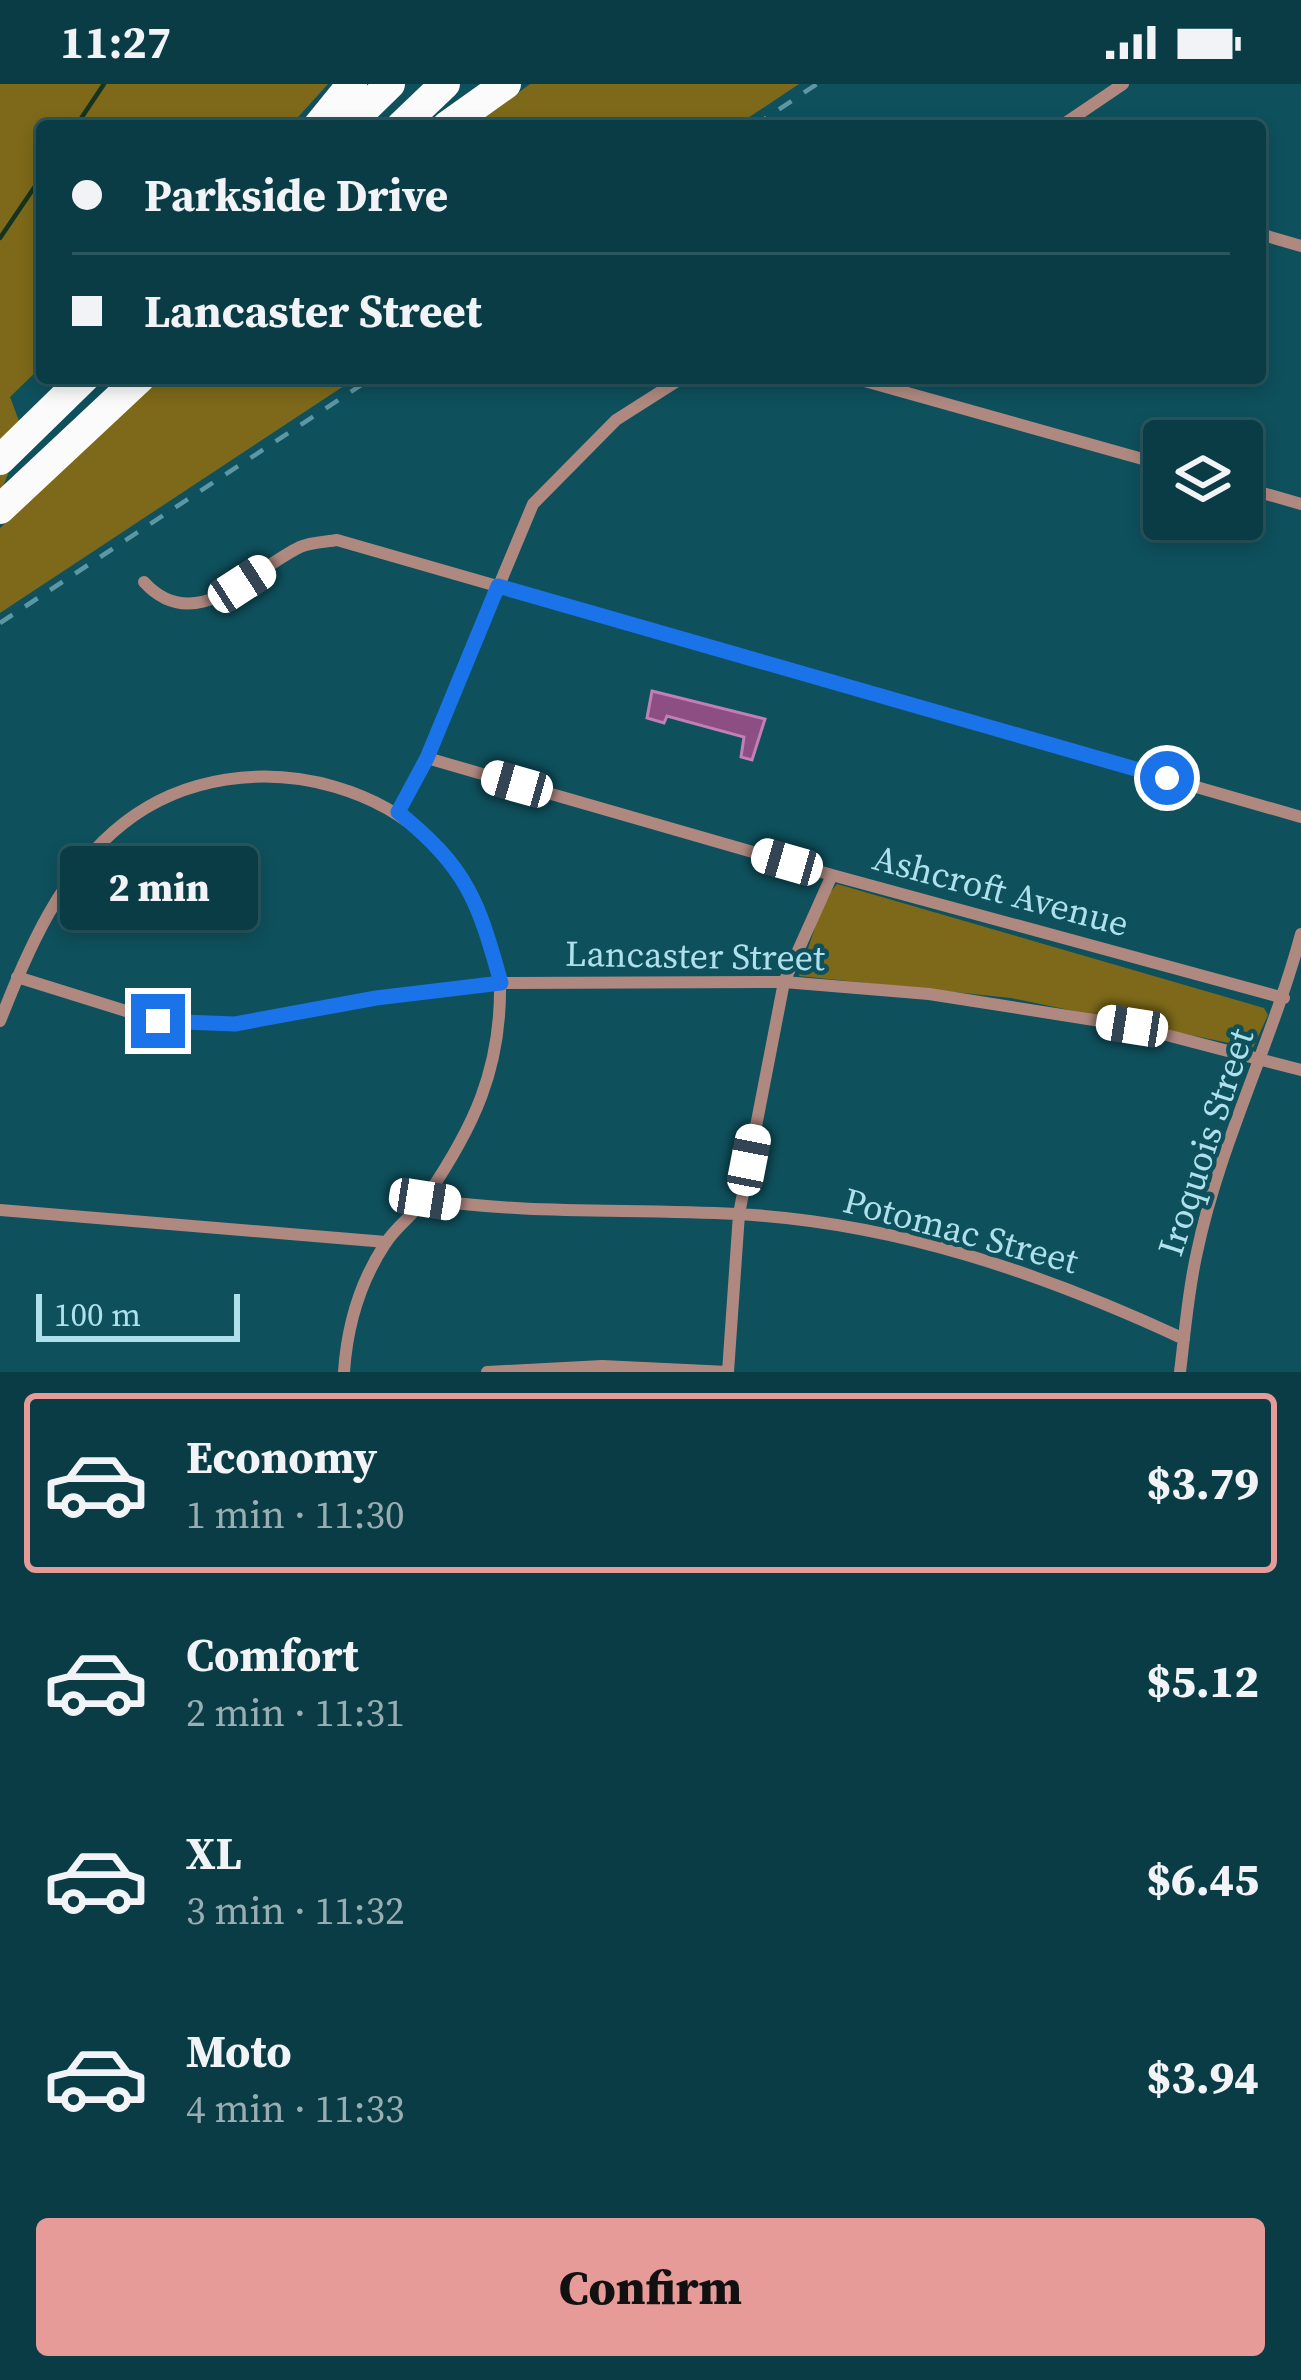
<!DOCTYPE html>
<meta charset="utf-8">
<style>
:root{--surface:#0a3c45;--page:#184750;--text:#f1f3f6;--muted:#99adb3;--line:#2a565e;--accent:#e69b98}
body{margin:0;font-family:"Source Serif 4",serif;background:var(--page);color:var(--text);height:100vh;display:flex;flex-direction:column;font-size:45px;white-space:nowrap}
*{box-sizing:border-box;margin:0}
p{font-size:39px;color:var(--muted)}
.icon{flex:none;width:66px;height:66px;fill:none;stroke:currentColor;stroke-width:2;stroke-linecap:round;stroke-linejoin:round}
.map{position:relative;height:1288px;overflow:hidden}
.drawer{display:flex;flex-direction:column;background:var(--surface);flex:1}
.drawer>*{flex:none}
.top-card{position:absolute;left:36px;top:36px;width:1230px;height:264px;border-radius:12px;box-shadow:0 6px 18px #0003,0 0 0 3px var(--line);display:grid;align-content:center;height:264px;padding:0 36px;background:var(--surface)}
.controls{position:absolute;left:1143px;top:336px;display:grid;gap:24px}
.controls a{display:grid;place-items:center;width:120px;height:120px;border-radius:12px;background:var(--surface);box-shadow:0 6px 18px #0003,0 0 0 3px var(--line);font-size:60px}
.scale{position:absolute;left:36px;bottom:30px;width:204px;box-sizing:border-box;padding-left:12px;border:6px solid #afe1ec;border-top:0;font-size:33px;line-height:42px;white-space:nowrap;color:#afe1ec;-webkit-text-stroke:9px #0e505c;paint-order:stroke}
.end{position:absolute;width:54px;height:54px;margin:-27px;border:15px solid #1a73e8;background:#fff;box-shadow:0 0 0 6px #fff}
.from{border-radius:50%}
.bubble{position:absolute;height:84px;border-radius:12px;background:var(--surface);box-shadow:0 6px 18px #0003,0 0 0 3px var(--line);font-size:39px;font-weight:800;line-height:84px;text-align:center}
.car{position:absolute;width:36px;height:72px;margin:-36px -18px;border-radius:15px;box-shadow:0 0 9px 3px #0007;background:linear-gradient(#fff 24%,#345 0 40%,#fff 0 76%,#345 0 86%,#fff 0)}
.top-card b{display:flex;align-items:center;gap:42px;height:114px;font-size:45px}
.top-card b+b{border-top:3px solid var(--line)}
.top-card i{width:30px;height:30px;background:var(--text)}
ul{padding:21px 0 0;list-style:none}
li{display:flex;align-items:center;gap:36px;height:180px;margin:0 24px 18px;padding:0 12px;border:6px solid transparent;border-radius:12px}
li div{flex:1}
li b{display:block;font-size:45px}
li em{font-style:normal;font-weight:800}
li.on{border-color:var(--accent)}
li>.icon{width:108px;height:108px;stroke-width:1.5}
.button{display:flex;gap:24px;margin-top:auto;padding:24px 36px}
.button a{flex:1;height:138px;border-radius:12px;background:var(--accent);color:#111;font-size:48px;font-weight:800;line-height:138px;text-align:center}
.status{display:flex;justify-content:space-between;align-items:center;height:84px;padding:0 60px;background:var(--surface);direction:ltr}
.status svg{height:33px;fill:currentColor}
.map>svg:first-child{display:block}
.green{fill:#7d6919}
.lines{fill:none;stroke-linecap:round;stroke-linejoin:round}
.stream{stroke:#143420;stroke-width:4.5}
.building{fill:#8d4f83;stroke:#c17fb5;stroke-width:3}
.street{stroke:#af8980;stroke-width:12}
.highway{stroke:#fbfbfb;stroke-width:30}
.rail{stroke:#5d97a3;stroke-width:4.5;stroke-dasharray:15 15;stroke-linecap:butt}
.route{stroke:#1a73e8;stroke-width:15}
.labels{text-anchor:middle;stroke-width:9;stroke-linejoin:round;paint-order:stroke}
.street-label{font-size:36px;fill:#afe1ec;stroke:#0e505c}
</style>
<div class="status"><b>11:27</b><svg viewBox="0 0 49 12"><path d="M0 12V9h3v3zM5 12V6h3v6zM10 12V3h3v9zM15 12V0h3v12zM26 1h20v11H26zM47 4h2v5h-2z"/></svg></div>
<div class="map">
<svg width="1301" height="1288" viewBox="0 0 1301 1288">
<rect width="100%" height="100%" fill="#0e505c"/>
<path class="green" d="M 0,0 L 328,0 L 290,42 L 42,42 L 42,282 L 10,313 L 24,350 L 0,410 Z
M 530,0 L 799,0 L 736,42 L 473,42 Z
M 158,294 L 356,294 L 0,529 L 0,444 Z
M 837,800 L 1264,924 L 1268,931 L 1253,964 L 1011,914 L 799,892 L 824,816 Z"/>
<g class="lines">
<path class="stream" d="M 76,42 L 104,0
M 0,154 L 42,92"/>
</g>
<path class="building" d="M 652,607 L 765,635 L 752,676 L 741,673 L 744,653 L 667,632 L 664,639 L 647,634 Z"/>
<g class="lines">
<path class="street" d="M 1061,42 L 1123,0
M 1260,150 L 1301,162
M 854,294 L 1164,381
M 1242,403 L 1301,420
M 144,498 C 195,554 252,486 300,463 C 311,458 325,458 337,456 L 1301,733
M 427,674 L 832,791 L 1284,914
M 398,728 L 427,674 L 533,420 L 616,336 L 682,294
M 17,893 L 158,937 L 235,940 L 376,914 L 501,899 L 784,898 L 929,910 L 1132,942 L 1301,986
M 0,937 C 29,864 60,789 124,739 C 244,645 447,700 487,850 C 492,866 500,885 500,902 C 501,986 473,1044 427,1112 C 415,1130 396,1142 385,1160 C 360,1198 347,1243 344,1288
M 425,1115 C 527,1131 633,1124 736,1130 C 894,1138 1042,1189 1184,1255
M 0,1126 L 386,1158
M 487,1288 L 602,1282 L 728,1288
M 728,1288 L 739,1130 L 784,898 L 832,791
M 1180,1288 C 1185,1248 1188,1207 1197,1168 C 1220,1059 1272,958 1301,850"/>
<path class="highway" d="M 318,42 L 352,0
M 347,42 L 390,0
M 401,42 L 445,0
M 447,42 L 506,0
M 0,376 L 84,294
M 0,425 L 140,294"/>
<path class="rail" d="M 754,42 L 817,0
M 0,539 L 372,294"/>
</g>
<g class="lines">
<path class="route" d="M 158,937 L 235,940 L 376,914 L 501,899 C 478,816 467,784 398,728 L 427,674 L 498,502 L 1167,694"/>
</g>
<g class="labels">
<g class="street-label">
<text transform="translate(1001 806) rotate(15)" y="13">Ashcroft Avenue</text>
<text transform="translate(695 871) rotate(1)" y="13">Lancaster Street</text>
<text transform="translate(1205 1058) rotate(-72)" y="13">Iroquois Street</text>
<text transform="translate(961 1146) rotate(15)" y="13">Potomac Street</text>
</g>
</g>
</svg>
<div class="controls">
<a><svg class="icon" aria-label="layers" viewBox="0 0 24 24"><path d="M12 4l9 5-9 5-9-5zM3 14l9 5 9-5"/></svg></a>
</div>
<div class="scale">100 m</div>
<i class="end from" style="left:1167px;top:694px"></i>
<i class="end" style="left:158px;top:937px"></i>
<div class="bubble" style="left:60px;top:762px;width:198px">2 min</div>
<i class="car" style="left:242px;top:500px;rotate:57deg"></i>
<i class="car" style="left:517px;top:700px;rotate:286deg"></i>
<i class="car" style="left:787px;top:778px;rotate:286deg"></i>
<i class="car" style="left:1132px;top:942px;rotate:279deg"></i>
<i class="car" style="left:749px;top:1076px;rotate:11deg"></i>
<i class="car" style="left:425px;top:1115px;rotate:99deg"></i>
<div class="top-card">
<b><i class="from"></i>Parkside Drive</b>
<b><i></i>Lancaster Street</b>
</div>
</div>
<section class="drawer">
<ul>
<li class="on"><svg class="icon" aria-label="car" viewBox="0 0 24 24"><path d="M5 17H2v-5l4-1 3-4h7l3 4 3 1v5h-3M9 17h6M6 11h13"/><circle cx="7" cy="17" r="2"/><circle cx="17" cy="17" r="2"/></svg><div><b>Economy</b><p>1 min · 11:30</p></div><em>$3.79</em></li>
<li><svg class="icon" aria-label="car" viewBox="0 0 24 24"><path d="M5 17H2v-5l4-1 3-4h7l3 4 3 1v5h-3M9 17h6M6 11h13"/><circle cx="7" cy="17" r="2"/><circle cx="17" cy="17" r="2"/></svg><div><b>Comfort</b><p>2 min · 11:31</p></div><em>$5.12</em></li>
<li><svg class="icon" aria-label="car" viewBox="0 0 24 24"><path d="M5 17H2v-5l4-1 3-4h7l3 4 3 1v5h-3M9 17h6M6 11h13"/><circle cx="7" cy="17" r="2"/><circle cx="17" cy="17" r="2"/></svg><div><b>XL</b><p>3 min · 11:32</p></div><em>$6.45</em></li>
<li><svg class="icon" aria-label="car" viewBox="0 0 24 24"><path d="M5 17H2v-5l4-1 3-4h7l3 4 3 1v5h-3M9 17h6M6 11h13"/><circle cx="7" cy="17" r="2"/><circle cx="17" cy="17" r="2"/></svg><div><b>Moto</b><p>4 min · 11:33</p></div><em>$3.94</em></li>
</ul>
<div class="button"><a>Confirm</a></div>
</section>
